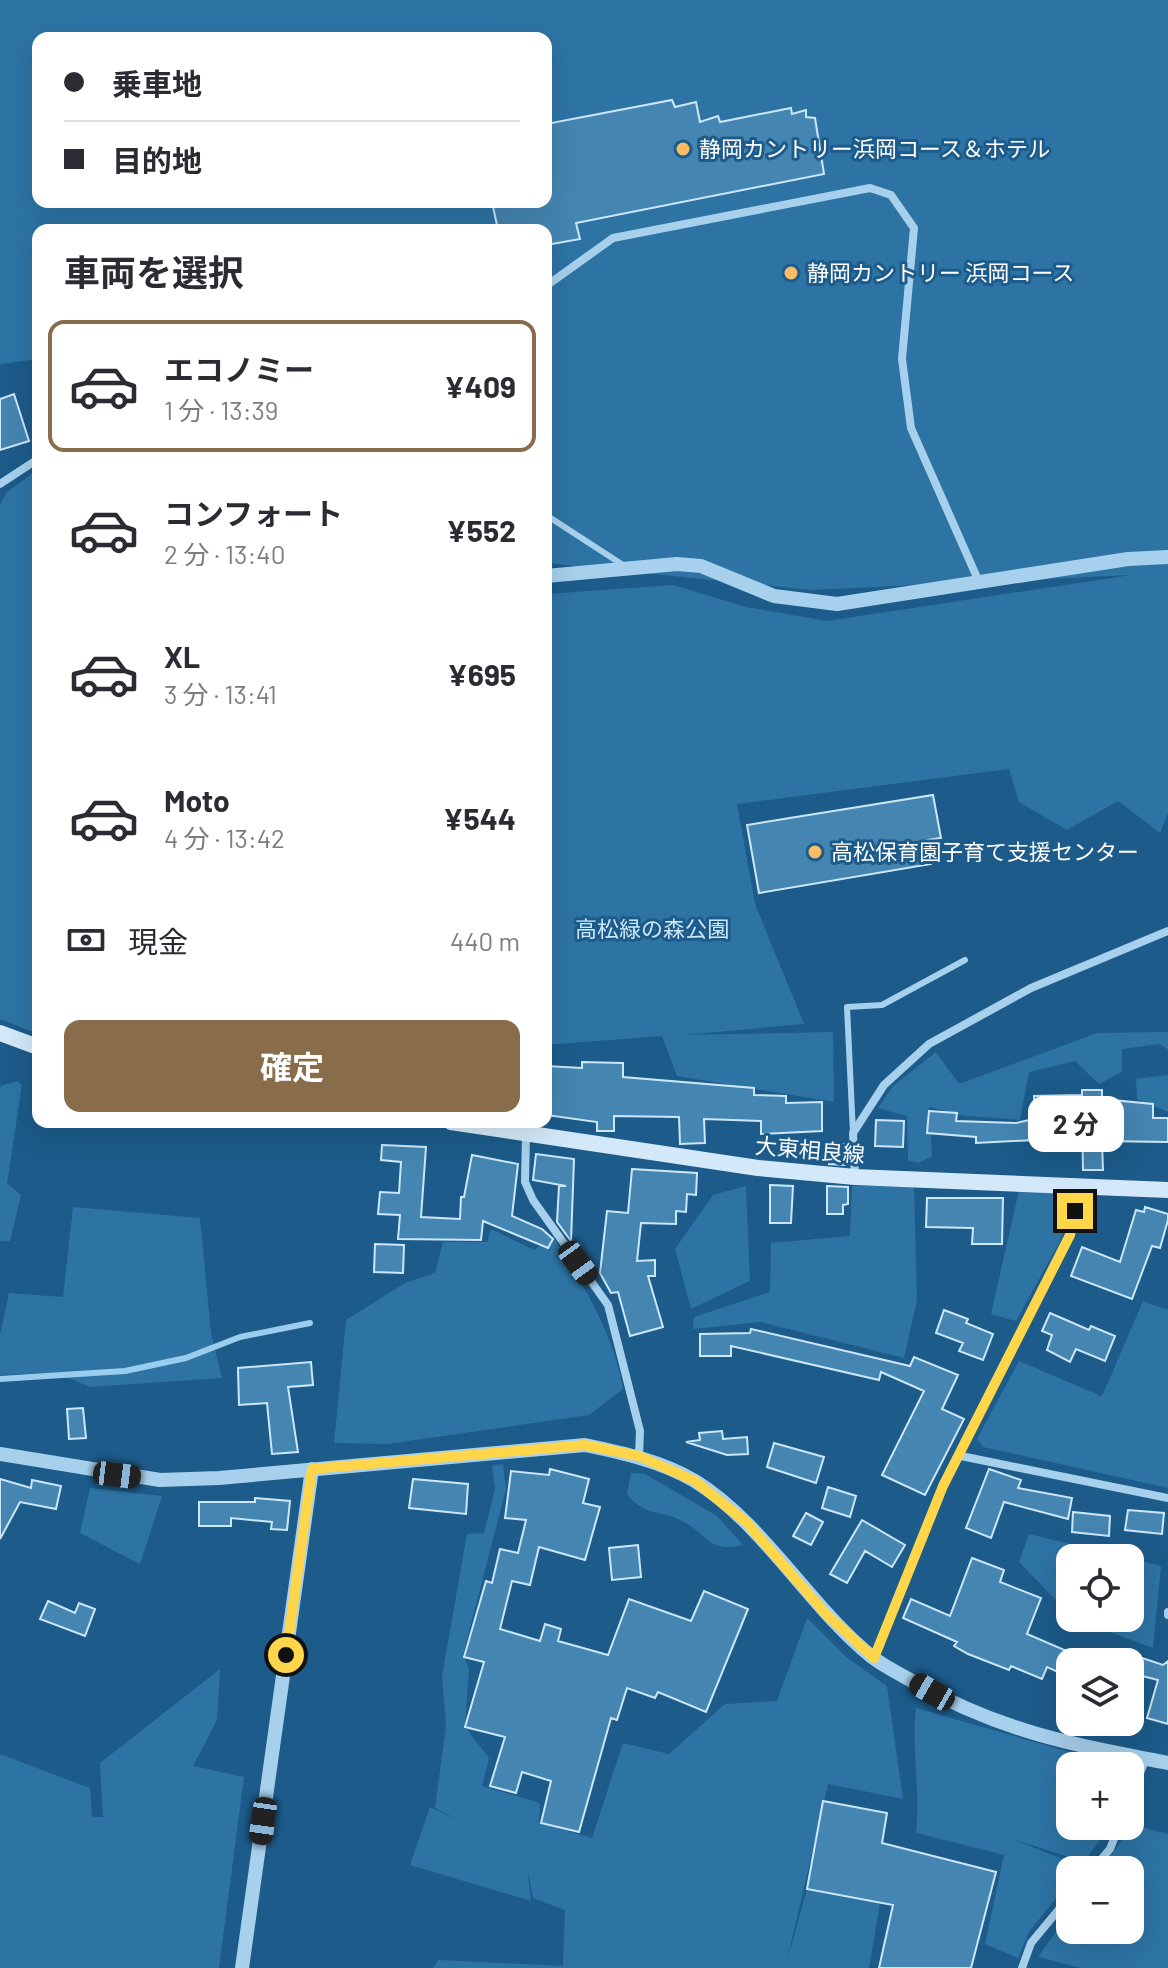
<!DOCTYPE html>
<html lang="ja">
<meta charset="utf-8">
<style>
:root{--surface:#fff;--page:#f2f2f3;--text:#2b2b33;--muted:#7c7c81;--line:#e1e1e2;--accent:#896c4a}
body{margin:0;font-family:Barlow,"Noto Sans JP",sans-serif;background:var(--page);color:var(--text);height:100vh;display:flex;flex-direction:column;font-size:30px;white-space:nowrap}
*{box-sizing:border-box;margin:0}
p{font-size:26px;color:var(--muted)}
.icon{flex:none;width:44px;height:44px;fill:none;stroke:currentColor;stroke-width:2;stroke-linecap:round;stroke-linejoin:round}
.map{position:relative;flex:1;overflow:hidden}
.details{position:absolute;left:32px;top:224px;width:520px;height:904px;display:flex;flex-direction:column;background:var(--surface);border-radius:16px;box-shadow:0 8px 32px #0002}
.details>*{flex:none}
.guide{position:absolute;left:32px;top:32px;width:520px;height:176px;border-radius:16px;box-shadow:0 8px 32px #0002;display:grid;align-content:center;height:176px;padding:0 32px;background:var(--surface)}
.controls{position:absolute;left:1056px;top:1544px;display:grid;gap:16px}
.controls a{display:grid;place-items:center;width:88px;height:88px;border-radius:16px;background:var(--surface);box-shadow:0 8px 32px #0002;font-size:40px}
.end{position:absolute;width:36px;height:36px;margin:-18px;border:10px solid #ffd54a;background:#111;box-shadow:0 0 0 4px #111}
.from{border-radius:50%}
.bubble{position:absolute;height:56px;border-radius:16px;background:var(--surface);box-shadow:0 8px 32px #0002;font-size:26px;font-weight:700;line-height:56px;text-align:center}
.car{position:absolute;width:24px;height:48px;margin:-24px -12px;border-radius:10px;box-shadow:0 0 6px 2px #0007;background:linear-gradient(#222 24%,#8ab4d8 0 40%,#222 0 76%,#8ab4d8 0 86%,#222 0)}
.guide b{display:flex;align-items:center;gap:28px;height:76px;font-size:30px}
.guide b+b{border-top:2px solid var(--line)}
.guide i{width:20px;height:20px;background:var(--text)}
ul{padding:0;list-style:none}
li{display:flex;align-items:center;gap:24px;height:132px;margin:0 16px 12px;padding:0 16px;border:4px solid transparent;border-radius:16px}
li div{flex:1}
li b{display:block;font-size:30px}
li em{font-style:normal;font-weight:700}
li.selected{border-color:var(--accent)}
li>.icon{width:72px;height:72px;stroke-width:1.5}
h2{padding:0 32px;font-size:36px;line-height:96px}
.pay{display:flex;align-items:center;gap:20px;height:88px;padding:0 32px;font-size:30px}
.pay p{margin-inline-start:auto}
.primary-button{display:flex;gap:16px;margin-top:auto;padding:16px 32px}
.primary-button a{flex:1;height:92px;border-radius:16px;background:var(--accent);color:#fff;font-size:32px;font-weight:700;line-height:92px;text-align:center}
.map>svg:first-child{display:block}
.green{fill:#2d74a5;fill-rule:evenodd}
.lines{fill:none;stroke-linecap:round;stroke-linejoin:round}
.stream{stroke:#9accee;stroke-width:6}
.building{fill:#4585b2;stroke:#cce7f9;stroke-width:2}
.service{stroke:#a7d0ec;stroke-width:6}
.minor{stroke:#a7d0ec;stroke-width:8}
.tertiary{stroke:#a7d0ec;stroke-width:14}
.secondary{stroke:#d3e9f9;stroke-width:16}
.route{stroke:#ffd54a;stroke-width:10}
.poi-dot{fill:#fcbc65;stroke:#1c5b8a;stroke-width:3}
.labels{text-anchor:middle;stroke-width:6;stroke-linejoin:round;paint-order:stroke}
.poi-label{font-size:22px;fill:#fff;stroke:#1c5b8a;text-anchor:start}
.park-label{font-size:22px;fill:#cce7f9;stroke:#1c5b8a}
.street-label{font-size:22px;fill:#fff;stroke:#1c5b8a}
</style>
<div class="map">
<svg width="1168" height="1968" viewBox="0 0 1168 1968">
<rect width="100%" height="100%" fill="#1c5b8a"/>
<path class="green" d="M 0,0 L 1168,0 L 1168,813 L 1160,833 L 1118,801 L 1067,830 L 1019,802 L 1009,769 L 737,804 L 755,904 L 804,1024 L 683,1035 L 833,1032 L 834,1102 L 677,1076 L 662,1036 L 546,1045 L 546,594 L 673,585 L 746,607 L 827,621 L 1131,575 L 811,590 L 546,563 L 546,230 L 38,230 L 38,359 L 0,364 ZM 38,38 L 546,38 L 546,202 L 38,202 Z
M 38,469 L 38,1034 L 0,1019 L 0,505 L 6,493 Z
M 1168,1032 L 1168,1050 L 1160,1044 L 1122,1049 L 1122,1072 L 1099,1084 L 1075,1061 L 1029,1072 L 1020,1120 L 967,1116 L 929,1107 L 932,1157 L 918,1163 L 908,1160 L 907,1116 L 878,1108 L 893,1086 L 936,1052 L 959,1084 L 1097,1033 Z
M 1168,1075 L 1168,1112 L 1137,1099 L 1136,1079 Z
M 17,1081 L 22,1085 L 7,1183 L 21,1195 L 10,1241 L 0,1241 L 0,1090 L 1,1086 Z
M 746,1186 L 750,1281 L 691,1309 L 675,1249 L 713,1195 Z
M 852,1186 L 914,1186 L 917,1300 L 904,1358 L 760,1322 L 693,1329 L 694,1317 L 770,1292 L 771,1243 L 850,1236 Z
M 1019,1190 L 1077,1193 L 1059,1243 L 1016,1321 L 991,1314 Z
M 73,1207 L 200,1218 L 211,1333 L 222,1378 L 90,1387 L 57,1373 L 0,1375 L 0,1335 L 9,1293 L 63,1297 Z
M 491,1229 L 534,1250 L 553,1236 C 582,1284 614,1333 623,1389 L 589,1415 L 388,1444 L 334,1443 L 346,1320 L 405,1283 L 435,1273 L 443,1242 L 487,1242 Z
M 1143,1301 L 1168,1310 L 1168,1488 L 983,1447 L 977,1439 L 1019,1361 L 1099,1395 L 1096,1398 L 1103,1394 Z
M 503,1464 L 506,1489 L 463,1655 L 469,1669 L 465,1727 L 489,1758 L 482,1786 L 540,1803 L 539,1823 L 592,1838 L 623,1743 L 669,1754 L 725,1704 L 777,1701 L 807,1618 L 846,1657 L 887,1686 L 903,1799 L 828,1784 L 786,1965 L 807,1889 L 880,1903 L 869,1968 L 433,1968 L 438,1960 L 563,1966 L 565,1910 L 533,1898 L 527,1867 L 531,1901 L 410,1865 L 430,1807 L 462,1822 L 435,1808 L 446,1726 L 442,1676 L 467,1534 L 484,1533 L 495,1489 L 492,1466 Z
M 631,1473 L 645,1474 L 717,1516 L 743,1545 C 706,1553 709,1534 682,1521 C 659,1509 645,1517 627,1494 Z
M 90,1488 L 162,1496 L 140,1564 L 80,1533 Z
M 1029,1534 L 1128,1558 L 1070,1558 L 1070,1615 L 1019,1562 Z
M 1130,1558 L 1161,1566 L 1153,1648 L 1072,1618 L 1130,1618 Z
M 220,1669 L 217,1720 L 193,1766 L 244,1777 L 219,1968 L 0,1968 L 0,1754 L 90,1788 L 92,1817 L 103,1817 L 100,1763 Z
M 916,1708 L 1118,1766 L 1070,1766 L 1070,1826 L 1110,1826 L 1084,1862 L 1013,1839 L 1082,1867 L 1070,1870 L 1070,1881 L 1029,1932 L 1018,1958 L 985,1944 L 1004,1855 L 916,1833 C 921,1791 911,1751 916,1708 Z
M 1133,1825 L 1168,1834 L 1168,1968 L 1081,1968 L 1038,1957 L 1070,1912 L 1070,1930 L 1130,1930 L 1130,1870 L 1100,1870 Z"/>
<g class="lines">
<path class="stream" d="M 0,1379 L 125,1371 L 186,1358 L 240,1337 L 310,1323"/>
</g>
<path class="building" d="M 672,100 L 675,107 L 696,102 L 700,122 L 718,116 L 720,122 L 791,108 L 792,114 L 806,110 L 806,117 L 815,118 L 824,174 L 576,223 L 580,239 L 546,245 L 546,230 L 498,230 L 492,202 L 546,202 L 546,124 Z
M 14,394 L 29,441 L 0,450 L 0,399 Z
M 933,795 L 941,838 L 927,840 L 931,864 L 759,893 L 747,825 Z
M 582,1062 L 623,1063 L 623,1077 L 754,1088 L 754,1095 L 786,1096 L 786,1103 L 822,1102 L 822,1131 L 761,1134 L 761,1121 L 704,1119 L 705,1143 L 680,1144 L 679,1117 L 614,1116 L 614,1131 L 597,1131 L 597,1122 L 546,1115 L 546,1066 L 582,1068 Z
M 1082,1090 L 1102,1090 L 1102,1099 L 1153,1104 L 1153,1118 L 1168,1118 L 1168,1142 L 1102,1141 L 1103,1170 L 1083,1170 L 1082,1119 L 1035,1120 L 1034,1096 L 1082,1095 Z
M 929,1111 L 957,1113 L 956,1121 L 1016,1123 L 1033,1119 L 1033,1140 L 976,1143 L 976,1137 L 927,1133 Z
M 876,1120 L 904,1121 L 903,1147 L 875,1146 Z
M 829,1144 L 844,1144 L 845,1165 L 829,1164 Z
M 382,1145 L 426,1147 L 421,1217 L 460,1219 L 461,1197 L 464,1197 L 472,1155 L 518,1164 L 512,1216 L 542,1229 L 553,1239 L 548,1248 L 483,1221 L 481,1240 L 398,1239 L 400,1215 L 378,1214 L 380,1192 L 399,1193 L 401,1162 L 381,1160 Z
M 536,1154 L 574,1159 L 571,1241 L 557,1222 L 559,1186 L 566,1186 L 533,1180 Z
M 632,1169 L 697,1173 L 696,1195 L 687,1194 L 686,1212 L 676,1211 L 676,1224 L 641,1223 L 637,1261 L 655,1260 L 655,1276 L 648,1276 L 663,1327 L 630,1336 L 618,1292 L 611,1293 L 600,1273 L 607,1211 L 628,1213 Z
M 770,1185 L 793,1186 L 791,1223 L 770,1223 Z
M 827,1186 L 848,1187 L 848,1204 L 843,1205 L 843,1214 L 827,1214 Z
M 927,1198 L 1003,1198 L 1002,1244 L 972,1244 L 973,1228 L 926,1227 Z
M 1145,1207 L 1168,1214 L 1168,1220 L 1160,1248 L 1152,1246 L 1132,1299 L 1071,1276 L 1082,1247 L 1120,1262 L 1136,1210 L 1144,1212 Z
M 375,1244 L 404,1245 L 403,1273 L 374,1272 Z
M 944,1310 L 968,1319 L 966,1323 L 993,1334 L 983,1360 L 959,1351 L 963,1343 L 936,1333 Z
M 1050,1313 L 1089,1330 L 1091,1326 L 1115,1336 L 1105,1361 L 1076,1349 L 1070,1362 L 1047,1350 L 1052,1335 L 1042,1331 Z
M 751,1329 L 910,1366 L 914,1357 L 958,1375 L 942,1409 L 964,1419 L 925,1495 L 882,1475 L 924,1391 L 881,1372 L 879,1380 L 731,1346 L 731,1356 L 700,1356 L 700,1334 L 750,1333 Z
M 311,1362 L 313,1385 L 288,1387 L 298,1452 L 272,1454 L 267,1403 L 239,1405 L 238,1368 Z
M 83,1408 L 86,1438 L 69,1439 L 67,1409 Z
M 722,1431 L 723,1439 L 747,1437 L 748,1454 L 727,1455 L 686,1442 L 700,1440 L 699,1433 Z
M 774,1443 L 824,1457 L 816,1483 L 767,1467 Z
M 550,1469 L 589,1479 L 583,1503 L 600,1507 L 585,1560 L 539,1547 L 530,1585 L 512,1581 L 500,1629 L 540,1641 L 545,1624 L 561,1629 L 558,1641 L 608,1655 L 629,1599 L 691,1621 L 704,1591 L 748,1609 L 706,1712 L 658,1692 L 655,1698 L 627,1688 L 617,1720 L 611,1718 L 579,1832 L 541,1823 L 551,1781 L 522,1772 L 516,1793 L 490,1786 L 505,1737 L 465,1727 L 484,1662 L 464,1657 L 486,1581 L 492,1583 L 500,1549 L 518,1553 L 526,1520 L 505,1518 L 511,1471 L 549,1475 Z
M 989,1469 L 1021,1480 L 1018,1488 L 1072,1498 L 1068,1519 L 1004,1502 L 991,1538 L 966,1528 Z
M 0,1479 L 31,1488 L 32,1480 L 61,1486 L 56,1509 L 20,1502 L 0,1539 Z
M 413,1479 L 468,1484 L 466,1514 L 409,1508 Z
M 828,1487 L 856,1496 L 850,1517 L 822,1508 Z
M 255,1498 L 290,1501 L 287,1530 L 271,1529 L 272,1522 L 231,1518 L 231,1526 L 199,1526 L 199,1502 L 255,1502 Z
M 1128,1510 L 1164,1513 L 1162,1534 L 1125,1530 Z
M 1073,1512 L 1110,1516 L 1109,1536 L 1072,1532 Z
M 806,1513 L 823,1522 L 811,1545 L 793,1536 Z
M 862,1520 L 905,1545 L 892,1567 L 865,1551 L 847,1583 L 830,1574 Z
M 638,1545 L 641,1577 L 612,1580 L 609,1548 Z
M 972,1558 L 1004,1570 L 1000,1582 L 1041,1598 L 1027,1634 L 1076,1655 L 1067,1676 L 1047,1667 L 1042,1679 L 1011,1666 L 1009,1670 L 968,1654 L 954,1646 L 957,1642 L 903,1618 L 911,1599 L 950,1616 Z
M 48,1601 L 75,1613 L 79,1603 L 95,1609 L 85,1636 L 40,1619 Z
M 1130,1654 L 1163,1665 L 1168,1661 L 1168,1724 L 1147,1718 L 1158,1680 L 1142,1676 L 1136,1701 L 1130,1700 Z
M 823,1801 L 887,1813 L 882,1843 L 996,1872 L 971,1968 L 879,1968 L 893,1905 L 807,1889 Z"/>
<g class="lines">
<path class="service" d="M 546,515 L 623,565
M 853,1133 L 847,1007 L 882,1005 L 965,960"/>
<path class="minor" d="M 546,286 L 613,238 L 870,188 L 891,195 L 914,228 L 902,359 L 911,428 L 979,582
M 0,484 L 38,459
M 526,1133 L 525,1182 L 533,1200 L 608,1305 L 640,1431 L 639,1456
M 855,1177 L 853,1133 L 884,1085 L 929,1044 L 1031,988 L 1168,931
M 961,1456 L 1168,1498
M 1168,1612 L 1168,1615
M 874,1658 L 943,1486 L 1070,1235 L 1080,1187
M 1130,1798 L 1146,1758
M 1092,1870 L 1110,1849 L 1119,1826
M 1022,1968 L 1031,1943 L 1070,1896"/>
<path class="tertiary" d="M 546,576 L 677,564 L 701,566 L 774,596 L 837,604 L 1128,559 L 1168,557
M 0,1454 L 160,1480 L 219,1478 L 585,1445 C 623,1453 661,1461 695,1481 C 764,1524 808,1605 872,1657 C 885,1667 900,1674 914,1682 C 999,1731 1074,1745 1168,1763
M 242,1968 L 312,1469"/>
<path class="secondary" d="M 0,1033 L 38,1047
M 451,1122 L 758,1168 L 855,1177 L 1168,1190"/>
</g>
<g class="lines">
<path class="route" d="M 286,1655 L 312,1469 L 585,1445 L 639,1456 L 695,1481 L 746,1522 L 826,1614 L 874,1658 L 943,1486 L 1070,1235 L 1075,1211"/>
</g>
<g class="poi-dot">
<circle cx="683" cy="149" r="8"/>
<circle cx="791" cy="273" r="8"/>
<circle cx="815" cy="852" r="8"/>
</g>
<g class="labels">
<g class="poi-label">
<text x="699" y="157">静岡カントリー浜岡コース＆ホテル</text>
<text x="807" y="281">静岡カントリー 浜岡コース</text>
<text x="831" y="860">高松保育園子育て支援センター</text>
</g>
<g class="park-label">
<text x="652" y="937">高松緑の森公園</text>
</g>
<g class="street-label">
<text transform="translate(810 1150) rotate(5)" y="8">大東相良線</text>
</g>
</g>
</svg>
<div class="controls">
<a><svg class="icon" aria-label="locate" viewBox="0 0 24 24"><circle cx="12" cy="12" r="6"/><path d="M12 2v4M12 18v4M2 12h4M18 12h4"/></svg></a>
<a><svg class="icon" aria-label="layers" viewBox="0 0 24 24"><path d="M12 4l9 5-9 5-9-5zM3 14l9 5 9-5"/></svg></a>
<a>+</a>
<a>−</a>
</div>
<i class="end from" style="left:286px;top:1655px"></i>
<i class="end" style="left:1075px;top:1211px"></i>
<div class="bubble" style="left:1028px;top:1096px;width:96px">2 分</div>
<i class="car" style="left:578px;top:1263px;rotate:144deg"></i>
<i class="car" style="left:117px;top:1475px;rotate:97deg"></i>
<i class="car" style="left:932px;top:1692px;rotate:300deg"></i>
<i class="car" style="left:263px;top:1821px;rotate:188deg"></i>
<div class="guide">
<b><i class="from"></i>乗車地</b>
<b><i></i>目的地</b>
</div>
<section class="details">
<h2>車両を選択</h2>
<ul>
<li class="selected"><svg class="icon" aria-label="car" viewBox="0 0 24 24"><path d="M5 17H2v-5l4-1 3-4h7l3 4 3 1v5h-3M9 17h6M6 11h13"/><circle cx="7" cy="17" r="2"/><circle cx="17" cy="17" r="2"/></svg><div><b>エコノミー</b><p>1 分 · 13:39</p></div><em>¥409</em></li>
<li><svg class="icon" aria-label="car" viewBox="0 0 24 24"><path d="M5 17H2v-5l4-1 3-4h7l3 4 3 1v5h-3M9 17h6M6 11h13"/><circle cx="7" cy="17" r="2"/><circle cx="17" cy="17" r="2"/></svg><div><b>コンフォート</b><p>2 分 · 13:40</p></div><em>¥552</em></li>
<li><svg class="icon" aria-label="car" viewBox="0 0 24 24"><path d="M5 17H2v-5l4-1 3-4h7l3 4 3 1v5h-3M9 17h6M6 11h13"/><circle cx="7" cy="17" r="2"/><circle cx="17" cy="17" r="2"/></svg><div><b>XL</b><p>3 分 · 13:41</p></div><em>¥695</em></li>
<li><svg class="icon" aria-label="car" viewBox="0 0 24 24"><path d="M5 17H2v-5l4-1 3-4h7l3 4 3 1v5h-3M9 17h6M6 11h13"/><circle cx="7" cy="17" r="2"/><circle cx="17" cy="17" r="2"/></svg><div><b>Moto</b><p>4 分 · 13:42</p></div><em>¥544</em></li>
</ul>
<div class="pay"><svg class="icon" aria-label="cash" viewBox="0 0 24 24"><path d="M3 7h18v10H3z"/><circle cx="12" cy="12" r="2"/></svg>現金<p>440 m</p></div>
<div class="primary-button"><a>確定</a></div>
</section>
</div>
